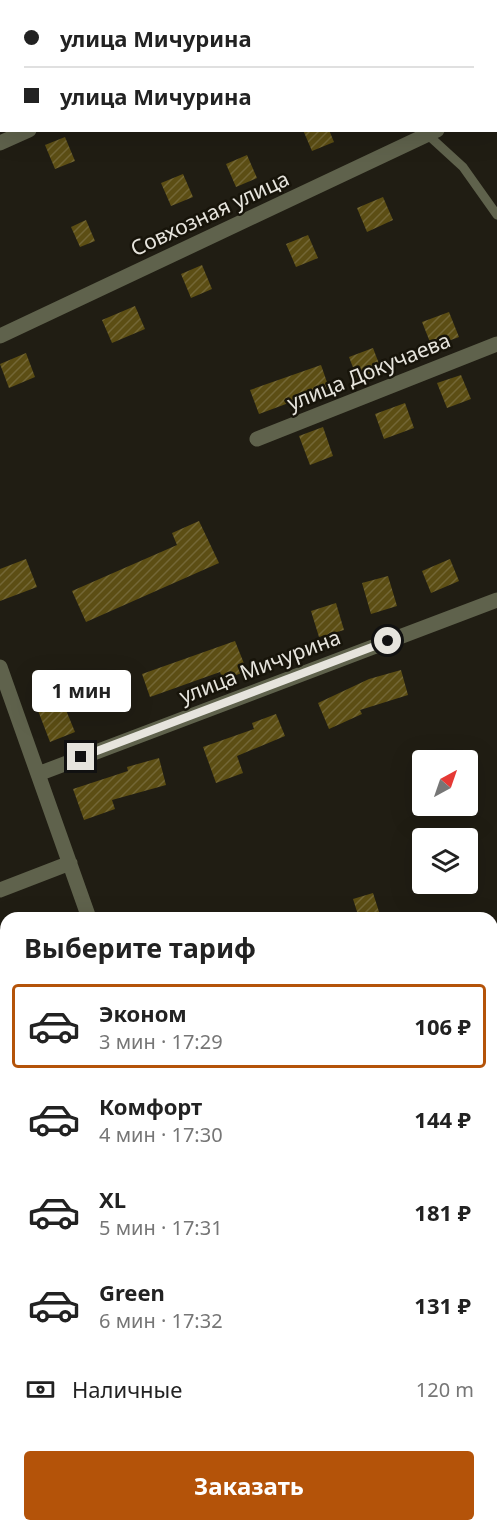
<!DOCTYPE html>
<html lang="ru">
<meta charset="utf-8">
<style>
:root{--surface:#fff;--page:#f2f2f2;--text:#222;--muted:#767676;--line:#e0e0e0;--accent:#b45309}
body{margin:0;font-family:"Noto Sans",sans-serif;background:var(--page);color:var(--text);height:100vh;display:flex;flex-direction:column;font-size:22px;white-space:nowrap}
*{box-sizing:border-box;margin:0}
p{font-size:20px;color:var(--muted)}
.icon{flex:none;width:33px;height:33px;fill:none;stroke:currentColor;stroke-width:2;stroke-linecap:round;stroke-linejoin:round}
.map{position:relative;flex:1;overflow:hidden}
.details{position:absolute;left:0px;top:912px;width:498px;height:620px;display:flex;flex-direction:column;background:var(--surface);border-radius:18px 18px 0 0;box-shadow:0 6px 24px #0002}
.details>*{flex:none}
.guide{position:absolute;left:0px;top:0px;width:498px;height:132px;box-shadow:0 6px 24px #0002;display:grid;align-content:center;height:132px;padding:0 24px;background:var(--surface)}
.needle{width:39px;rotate:40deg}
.fabs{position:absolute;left:412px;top:750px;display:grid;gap:12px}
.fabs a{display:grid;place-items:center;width:66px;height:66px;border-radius:6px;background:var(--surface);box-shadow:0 6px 24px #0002;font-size:30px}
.end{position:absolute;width:27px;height:27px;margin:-14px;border:8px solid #e6e4dd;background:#111;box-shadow:0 0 0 3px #111}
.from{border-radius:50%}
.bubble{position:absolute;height:42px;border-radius:6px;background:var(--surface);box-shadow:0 6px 24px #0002;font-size:20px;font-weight:700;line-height:42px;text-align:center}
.guide b{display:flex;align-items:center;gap:21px;height:57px;font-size:22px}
.guide b+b{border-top:2px solid var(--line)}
.guide i{width:15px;height:15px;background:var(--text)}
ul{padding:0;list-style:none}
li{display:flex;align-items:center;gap:18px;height:84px;margin:0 12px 9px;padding:0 12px;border:3px solid transparent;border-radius:6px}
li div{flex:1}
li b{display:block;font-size:22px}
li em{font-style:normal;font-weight:700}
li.selected{border-color:var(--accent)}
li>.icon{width:54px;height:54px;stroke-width:1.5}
h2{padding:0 24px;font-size:27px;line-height:72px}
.pay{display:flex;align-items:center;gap:15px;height:66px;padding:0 24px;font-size:22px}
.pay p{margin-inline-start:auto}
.button{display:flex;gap:12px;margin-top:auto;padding:12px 24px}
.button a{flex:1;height:69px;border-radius:6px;background:var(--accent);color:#fff;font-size:24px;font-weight:700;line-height:69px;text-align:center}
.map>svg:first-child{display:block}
.park{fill:url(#park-dots)}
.building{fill:url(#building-hatch)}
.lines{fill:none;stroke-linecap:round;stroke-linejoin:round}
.lane{stroke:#5f624c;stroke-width:9}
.street{stroke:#5f624c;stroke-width:15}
.route{stroke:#e6e4dd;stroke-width:8}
.labels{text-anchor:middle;stroke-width:5;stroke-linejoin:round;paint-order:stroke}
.street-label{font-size:21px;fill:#e6e4dd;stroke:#17140a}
</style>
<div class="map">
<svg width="497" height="1531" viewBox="0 0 497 1531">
<defs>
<pattern id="park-dots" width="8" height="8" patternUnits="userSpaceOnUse" patternTransform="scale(1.5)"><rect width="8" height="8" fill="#382d00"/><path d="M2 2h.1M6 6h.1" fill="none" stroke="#554b25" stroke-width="1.8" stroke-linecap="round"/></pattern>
<pattern id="building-hatch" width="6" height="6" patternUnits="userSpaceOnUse" patternTransform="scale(1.5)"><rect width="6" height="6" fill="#5c4e14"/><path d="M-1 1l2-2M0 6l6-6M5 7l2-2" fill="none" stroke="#736736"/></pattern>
</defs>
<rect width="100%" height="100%" fill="#201d13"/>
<path class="park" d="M 6,1052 L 6,1526 L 169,1526 L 170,1531 L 0,1531 L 0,1054 Z"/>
<path class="building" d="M 303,130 L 329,130 L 334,142 L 312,151 Z
M 65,137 L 75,161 L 55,169 L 45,145 Z
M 247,155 L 257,178 L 236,187 L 226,164 Z
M 183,174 L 193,197 L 171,206 L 161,183 Z
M 383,197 L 393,220 L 367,232 L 357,208 Z
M 86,220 L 95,241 L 80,247 L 71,227 Z
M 308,235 L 318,258 L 296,267 L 286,244 Z
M 202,265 L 212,289 L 191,298 L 181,274 Z
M 135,306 L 145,329 L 112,343 L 102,320 Z
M 449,312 L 459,337 L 432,347 L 422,322 Z
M 373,348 L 381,369 L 357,378 L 349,357 Z
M 26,353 L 35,377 L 9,388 L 0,364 Z
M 321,365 L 329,388 L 259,414 L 250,390 Z
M 461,375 L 471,399 L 447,408 L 437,383 Z
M 405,403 L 414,428 L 384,439 L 375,414 Z
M 323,427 L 333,456 L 310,465 L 299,436 Z
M 199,521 L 219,563 L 86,622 L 72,591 L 177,545 L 172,533 Z
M 26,559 L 37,587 L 0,601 L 0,569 Z
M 450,559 L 459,581 L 431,593 L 422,571 Z
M 388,576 L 397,606 L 371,614 L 362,583 Z
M 336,603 L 344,630 L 319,637 L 311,611 Z
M 235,641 L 247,671 L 223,680 L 220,672 L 150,697 L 142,674 Z
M 401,670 L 408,695 L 360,710 L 362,714 L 329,729 L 318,703 L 369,679 Z
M 61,698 L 75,732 L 50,742 L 37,708 Z
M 276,714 L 285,736 L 237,756 L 243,773 L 216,783 L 203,747 L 254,729 L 252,723 Z
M 159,758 L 166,785 L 112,800 L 115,809 L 84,820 L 73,789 L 128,771 L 127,767 Z
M 373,893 L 381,918 L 359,918 L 353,899 Z"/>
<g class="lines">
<path class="lane" d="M 428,135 L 463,167 L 497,215
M 492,1081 L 497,1088
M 492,1145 L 497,1139"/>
<path class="street" d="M 334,2 L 338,0
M 496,103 L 497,102
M 0,143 L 29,130
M 0,336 L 437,130
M 257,439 L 497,344
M 0,667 L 89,918
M 38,774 L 497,600
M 0,890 L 70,863
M 492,969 L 497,965
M 0,1197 L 6,1194
M 0,1510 L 6,1508
M 170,1526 L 171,1531"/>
</g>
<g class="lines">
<path class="route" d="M 81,757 L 388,641"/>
</g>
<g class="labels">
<g class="street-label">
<text transform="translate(210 214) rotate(-25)" y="7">Совхозная улица</text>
<text transform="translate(369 372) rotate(-22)" y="7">улица Докучаева</text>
<text transform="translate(260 667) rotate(-21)" y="7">улица Мичурина</text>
</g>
</g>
</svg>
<div class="fabs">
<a><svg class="needle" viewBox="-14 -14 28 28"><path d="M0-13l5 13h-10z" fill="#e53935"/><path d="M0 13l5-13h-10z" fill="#767676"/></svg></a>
<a><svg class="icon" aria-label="layers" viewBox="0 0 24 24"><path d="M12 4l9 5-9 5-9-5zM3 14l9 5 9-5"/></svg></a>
</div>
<i class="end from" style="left:388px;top:641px"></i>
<i class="end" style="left:81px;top:757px"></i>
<div class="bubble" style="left:32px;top:670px;width:99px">1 мин</div>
<div class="guide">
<b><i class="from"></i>улица Мичурина</b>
<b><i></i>улица Мичурина</b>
</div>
<section class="details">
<h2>Выберите тариф</h2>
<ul>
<li class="selected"><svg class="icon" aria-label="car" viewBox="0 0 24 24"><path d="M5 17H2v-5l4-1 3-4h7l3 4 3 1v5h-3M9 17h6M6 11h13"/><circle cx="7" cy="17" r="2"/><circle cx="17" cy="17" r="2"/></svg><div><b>Эконом</b><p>3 мин · 17:29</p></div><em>106 ₽</em></li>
<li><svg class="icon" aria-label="car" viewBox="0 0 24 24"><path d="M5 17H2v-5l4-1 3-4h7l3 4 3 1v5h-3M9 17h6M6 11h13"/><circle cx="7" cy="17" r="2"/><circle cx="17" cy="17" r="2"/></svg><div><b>Комфорт</b><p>4 мин · 17:30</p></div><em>144 ₽</em></li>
<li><svg class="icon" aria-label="car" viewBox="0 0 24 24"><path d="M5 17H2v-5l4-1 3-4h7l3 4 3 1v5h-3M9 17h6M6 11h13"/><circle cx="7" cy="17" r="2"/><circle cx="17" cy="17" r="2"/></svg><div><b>XL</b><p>5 мин · 17:31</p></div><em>181 ₽</em></li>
<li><svg class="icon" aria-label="car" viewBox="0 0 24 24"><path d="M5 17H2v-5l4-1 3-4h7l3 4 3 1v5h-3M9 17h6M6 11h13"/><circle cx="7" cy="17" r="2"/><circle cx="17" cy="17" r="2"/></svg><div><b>Green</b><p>6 мин · 17:32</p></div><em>131 ₽</em></li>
</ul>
<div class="pay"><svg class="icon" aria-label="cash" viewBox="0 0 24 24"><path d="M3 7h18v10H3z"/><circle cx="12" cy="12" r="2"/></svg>Наличные<p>120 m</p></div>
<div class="button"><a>Заказать</a></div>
</section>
</div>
